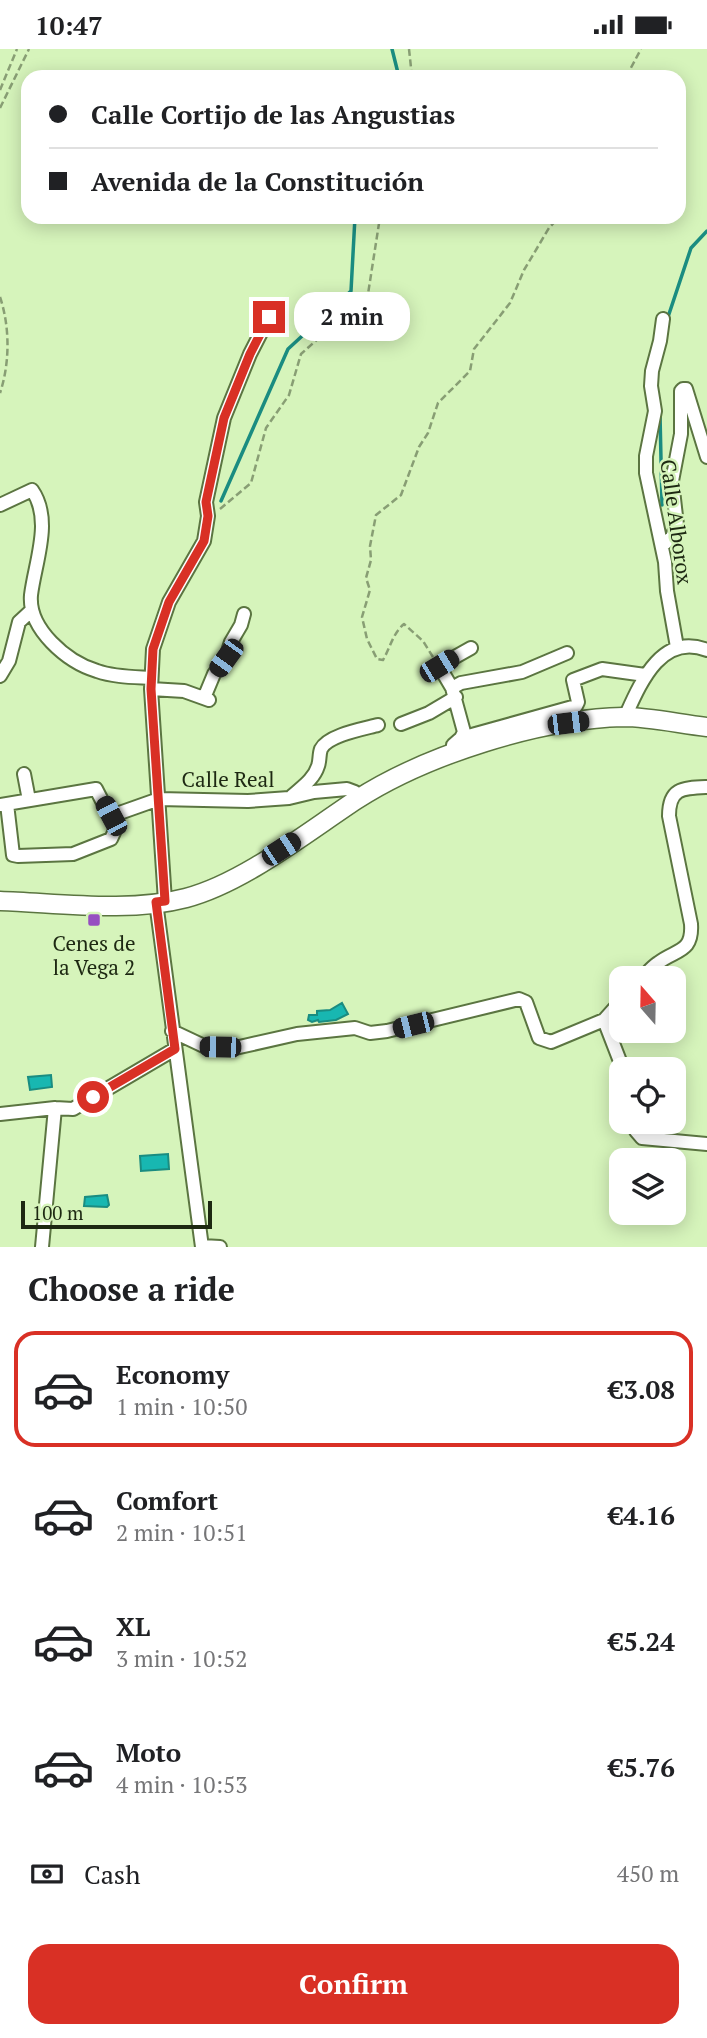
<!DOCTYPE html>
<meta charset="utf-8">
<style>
:root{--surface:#fff;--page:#f2f2f2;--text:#202124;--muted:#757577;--line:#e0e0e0;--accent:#d93025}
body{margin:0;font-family:"PT Serif",serif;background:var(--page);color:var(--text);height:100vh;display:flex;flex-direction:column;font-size:26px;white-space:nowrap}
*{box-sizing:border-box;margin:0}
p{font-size:23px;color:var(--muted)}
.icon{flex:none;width:38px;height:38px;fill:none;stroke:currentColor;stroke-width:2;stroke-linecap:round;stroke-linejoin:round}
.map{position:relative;height:1198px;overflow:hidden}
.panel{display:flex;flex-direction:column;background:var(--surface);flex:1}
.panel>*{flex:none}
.top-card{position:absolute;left:21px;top:21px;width:665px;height:154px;border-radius:21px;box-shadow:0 4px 18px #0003;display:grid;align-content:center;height:154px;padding:0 28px;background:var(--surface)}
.needle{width:46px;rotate:340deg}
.buttons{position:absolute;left:609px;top:917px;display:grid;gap:14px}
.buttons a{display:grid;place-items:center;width:77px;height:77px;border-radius:14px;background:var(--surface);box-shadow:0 4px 18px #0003;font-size:35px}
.scale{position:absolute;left:21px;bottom:18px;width:191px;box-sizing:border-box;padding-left:7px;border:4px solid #1d2812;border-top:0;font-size:19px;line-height:24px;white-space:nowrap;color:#1d2812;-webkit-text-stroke:5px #d6f4bb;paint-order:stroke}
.end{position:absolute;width:32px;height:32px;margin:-16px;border:9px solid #d93025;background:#fff;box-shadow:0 0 0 4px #fff}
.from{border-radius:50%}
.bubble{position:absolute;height:49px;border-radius:21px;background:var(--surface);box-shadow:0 4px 18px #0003;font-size:23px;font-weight:800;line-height:49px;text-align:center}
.car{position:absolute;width:21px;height:42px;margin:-21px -10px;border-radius:9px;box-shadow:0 0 5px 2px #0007;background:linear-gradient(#222 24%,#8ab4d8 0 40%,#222 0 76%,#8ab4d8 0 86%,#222 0)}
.top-card b{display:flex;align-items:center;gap:24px;height:66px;font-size:26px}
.top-card b+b{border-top:2px solid var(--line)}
.top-card i{width:18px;height:18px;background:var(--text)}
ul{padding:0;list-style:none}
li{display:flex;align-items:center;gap:21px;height:116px;margin:0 14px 10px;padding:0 14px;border:4px solid transparent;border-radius:21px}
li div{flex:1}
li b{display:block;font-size:26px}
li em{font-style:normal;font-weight:800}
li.current{border-color:var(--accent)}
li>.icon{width:63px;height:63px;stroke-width:1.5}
h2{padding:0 28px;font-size:32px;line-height:84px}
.pay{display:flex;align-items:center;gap:18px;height:77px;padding:0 28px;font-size:26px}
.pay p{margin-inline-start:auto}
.button{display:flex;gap:14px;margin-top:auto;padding:14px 28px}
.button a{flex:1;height:80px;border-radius:21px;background:var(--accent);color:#fff;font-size:28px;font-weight:800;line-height:80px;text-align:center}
.status{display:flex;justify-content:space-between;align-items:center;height:49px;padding:0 35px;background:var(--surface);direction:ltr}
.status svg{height:19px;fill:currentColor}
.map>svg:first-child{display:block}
.water{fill:#18b7b1;stroke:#1a8c81;stroke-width:2}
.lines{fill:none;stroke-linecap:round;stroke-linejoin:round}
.stream{stroke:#1a8c81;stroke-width:3.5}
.street-casing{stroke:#5b7541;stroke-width:16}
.secondary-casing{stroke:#5b7541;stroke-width:21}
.path{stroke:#889e74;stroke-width:2.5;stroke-dasharray:7 3.5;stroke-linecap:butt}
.street{stroke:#fff;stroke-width:12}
.secondary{stroke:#fff;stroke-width:18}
.route{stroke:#d93025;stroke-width:9}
.poi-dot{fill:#964ec1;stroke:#d6f4bb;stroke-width:2.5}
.labels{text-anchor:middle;stroke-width:5;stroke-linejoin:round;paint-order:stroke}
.street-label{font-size:21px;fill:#1d2812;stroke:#d6f4bb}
.poi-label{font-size:21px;fill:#1d2812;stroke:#d6f4bb}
</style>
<div class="status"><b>10:47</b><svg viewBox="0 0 49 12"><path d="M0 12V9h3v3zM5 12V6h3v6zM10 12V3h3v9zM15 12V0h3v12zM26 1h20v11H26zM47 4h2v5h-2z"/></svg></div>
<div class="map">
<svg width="707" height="1198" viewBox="0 0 707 1198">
<rect width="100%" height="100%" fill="#d6f4bb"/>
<path class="water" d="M 342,954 L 348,965 L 336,971 L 319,973 L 318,971 L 312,973 L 308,971 L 309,966 L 317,966 L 317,962 L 330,961 Z
M 51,1026 L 52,1038 L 30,1041 L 28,1028 Z
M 168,1105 L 169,1120 L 141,1122 L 140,1107 Z
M 107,1146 L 109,1156 L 107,1158 L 84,1157 L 85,1148 Z"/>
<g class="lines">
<path class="stream" d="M 392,0 L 399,28
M 667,271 L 691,199 L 707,182
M 660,365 L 662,456
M 221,452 L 288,300 L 351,242 L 355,168"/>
<g class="street-casing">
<path id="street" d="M 663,270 L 660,292 L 652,322 L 651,337 L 655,362 L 646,407 L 646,424 L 665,513 L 667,542 L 677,598
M 0,456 L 32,441 C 53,471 35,513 31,546 C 28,580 67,613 97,622 C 114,628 133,628 150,629
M 662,497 L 672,488 L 677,476 L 672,432 L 681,385 L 681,342 L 683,340 L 686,340 L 707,408
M 0,627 L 9,612 L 19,573 L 32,561
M 452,639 L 439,617 L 471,599
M 151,640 L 184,642 L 209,651
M 204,649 L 214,625 L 226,609 L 231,593 L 241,576 L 244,565
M 625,668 C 640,635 661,583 707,601
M 401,675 L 429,664 L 456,648
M 461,689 L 464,683 L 452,639 L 461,634 L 522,623 L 567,604
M 454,704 L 453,696 L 461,689 L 576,657 L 578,653 L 573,631 L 602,620 L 645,626
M 24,725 L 29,751
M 292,747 C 302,738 314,730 318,717 C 320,712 319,705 321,700 C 328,686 363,680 378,676
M 0,756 L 96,740 L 116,779 L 111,790 L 73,805 L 18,807 L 13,806 L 7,755
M 111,767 L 159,750 L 248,752 L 289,749 L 314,743 L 347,740 L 355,743 L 359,749
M 165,852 L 151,640 L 153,600 L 169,553 L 204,492 L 208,467 L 206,453 L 224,369 L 250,305 L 269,268
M 156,853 L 202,1198
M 642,929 C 647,924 652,918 658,914 C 676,900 693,904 691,875 L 669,767 C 669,739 682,739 707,738
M 604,971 L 623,1020
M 172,982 L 206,998 L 235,999 L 297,985 L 355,979 L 370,984 L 387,982 L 519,950 L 526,953 L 539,989 L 551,993 L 604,971 L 621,952
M 0,1065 L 55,1059 L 73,1060 L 175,1000
M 632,1073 L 636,1082 L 642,1089 L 707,1095
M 202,1197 L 220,1198
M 42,1198 L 55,1059"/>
</g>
<g class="secondary-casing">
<path id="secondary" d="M 0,852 C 59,854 129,864 186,849 C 243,834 306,784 356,751 C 426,706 539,670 623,668 C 650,668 680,675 707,678"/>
</g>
<path class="path" d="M 409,0 L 412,28
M 626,28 L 641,0
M 0,41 L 17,0
M 0,59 L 29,0
M 0,248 C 10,278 10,314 0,344
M 220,460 L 251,434 L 266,379 L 289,346 L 301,305 L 368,245 L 380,168
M 433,608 L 423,592 L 404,575 C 393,584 390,599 383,611 L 377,610 L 367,590 L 362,568 L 370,541 L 366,529 L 371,511 L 370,497 L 376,466 L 401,446 L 419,398 L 428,384 L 438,354 L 470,322 L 474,300 L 510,254 L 524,221 L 549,179 L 559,168"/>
<use href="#street" class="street"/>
<use href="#secondary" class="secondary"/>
</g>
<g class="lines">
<path class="route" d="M 93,1048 L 175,1000 L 156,853 L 165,852 L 151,640 L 153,600 L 169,553 L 204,492 L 208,467 L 206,453 L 224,369 L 250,305 L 269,268"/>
</g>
<rect class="poi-dot" x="87" y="864" width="14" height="14" rx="3.5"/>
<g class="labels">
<g class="street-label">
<text transform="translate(676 473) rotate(82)" y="7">Calle Alborox</text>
<text x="228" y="738">Calle Real</text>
</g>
<g class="poi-label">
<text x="94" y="902">Cenes de<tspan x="94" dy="24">la Vega 2</tspan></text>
</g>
</g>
</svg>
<div class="buttons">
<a><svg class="needle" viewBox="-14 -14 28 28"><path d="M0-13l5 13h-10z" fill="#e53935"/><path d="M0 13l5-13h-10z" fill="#757577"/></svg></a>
<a><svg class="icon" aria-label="locate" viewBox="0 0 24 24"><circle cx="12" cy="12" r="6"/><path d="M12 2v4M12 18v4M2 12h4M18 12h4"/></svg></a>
<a><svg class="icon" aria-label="layers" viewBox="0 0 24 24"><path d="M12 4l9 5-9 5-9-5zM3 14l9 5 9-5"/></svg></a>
</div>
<div class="scale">100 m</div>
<i class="end from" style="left:93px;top:1048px"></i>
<i class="end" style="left:269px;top:268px"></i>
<div class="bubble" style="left:294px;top:243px;width:116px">2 min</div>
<i class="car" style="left:226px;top:609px;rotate:216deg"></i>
<i class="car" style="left:439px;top:617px;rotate:59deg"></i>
<i class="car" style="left:568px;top:674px;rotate:83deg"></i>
<i class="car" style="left:111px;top:767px;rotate:332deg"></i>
<i class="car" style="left:281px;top:800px;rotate:57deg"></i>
<i class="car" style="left:413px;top:976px;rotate:256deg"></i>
<i class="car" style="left:220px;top:998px;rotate:271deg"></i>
<div class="top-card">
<b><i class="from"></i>Calle Cortijo de las Angustias</b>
<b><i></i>Avenida de la Constitución</b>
</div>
</div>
<section class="panel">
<h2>Choose a ride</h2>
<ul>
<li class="current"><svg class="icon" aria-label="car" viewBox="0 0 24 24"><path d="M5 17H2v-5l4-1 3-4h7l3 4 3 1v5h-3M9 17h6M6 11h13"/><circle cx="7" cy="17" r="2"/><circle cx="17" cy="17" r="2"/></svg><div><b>Economy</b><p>1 min · 10:50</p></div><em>€3.08</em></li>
<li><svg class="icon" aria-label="car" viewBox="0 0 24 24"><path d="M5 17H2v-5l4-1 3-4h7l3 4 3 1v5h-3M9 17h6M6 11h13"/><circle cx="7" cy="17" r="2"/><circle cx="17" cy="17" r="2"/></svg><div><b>Comfort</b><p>2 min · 10:51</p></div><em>€4.16</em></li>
<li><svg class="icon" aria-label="car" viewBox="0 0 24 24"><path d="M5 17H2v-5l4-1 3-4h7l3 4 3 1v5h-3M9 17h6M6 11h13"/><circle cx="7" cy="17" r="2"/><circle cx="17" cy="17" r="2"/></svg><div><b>XL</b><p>3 min · 10:52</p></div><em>€5.24</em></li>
<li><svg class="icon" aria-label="car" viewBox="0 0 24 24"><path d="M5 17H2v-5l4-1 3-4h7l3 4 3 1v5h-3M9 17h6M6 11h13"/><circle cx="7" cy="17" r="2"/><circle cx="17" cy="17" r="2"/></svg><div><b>Moto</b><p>4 min · 10:53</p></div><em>€5.76</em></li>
</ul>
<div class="pay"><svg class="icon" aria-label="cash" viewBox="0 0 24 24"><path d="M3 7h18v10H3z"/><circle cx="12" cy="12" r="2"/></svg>Cash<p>450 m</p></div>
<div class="button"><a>Confirm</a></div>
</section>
